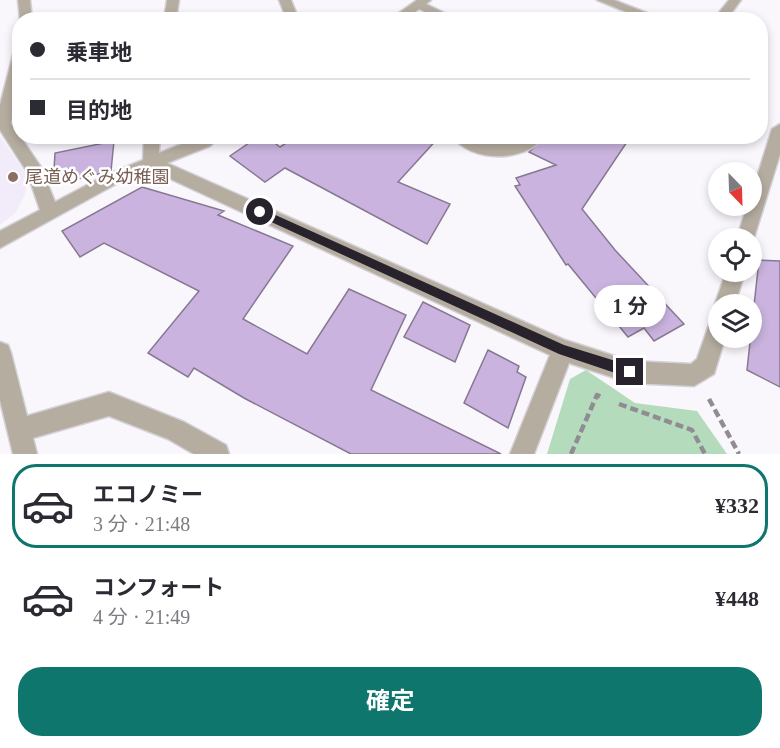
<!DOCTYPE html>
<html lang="ja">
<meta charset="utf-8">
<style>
:root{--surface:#fff;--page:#f7f7f7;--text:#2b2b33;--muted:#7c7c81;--line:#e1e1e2;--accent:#0f766e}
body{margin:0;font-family:"Times New Roman","Noto Sans JP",serif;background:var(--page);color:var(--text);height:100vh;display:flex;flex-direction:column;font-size:22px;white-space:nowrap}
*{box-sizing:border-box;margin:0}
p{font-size:20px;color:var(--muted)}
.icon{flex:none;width:33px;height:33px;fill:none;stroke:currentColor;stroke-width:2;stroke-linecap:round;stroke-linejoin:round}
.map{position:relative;height:454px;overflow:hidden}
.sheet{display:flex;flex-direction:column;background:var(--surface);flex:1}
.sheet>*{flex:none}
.guide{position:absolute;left:12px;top:12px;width:756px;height:132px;border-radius:24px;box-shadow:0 3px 9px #0003;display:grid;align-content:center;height:132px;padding:0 18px;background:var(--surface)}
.needle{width:39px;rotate:157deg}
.fabs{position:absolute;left:708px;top:162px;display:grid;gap:12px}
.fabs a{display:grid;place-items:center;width:54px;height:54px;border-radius:50%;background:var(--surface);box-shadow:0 3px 9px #0003;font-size:30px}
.end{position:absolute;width:27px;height:27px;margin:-14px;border:8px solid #28222d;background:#fff;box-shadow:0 0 0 3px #fff}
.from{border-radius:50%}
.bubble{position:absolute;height:42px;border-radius:21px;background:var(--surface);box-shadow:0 3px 9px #0003;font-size:20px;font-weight:700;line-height:42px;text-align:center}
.guide b{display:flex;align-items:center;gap:21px;height:57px;font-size:22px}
.guide b+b{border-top:2px solid var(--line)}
.guide i{width:15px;height:15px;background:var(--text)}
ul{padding:10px 0 0;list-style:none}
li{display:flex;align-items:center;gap:18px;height:84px;margin:0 12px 9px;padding:0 6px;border:3px solid transparent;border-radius:24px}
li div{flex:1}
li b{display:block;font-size:22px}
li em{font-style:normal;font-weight:700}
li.active{border-color:var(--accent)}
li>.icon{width:54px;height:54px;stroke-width:1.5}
.primary-button{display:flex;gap:12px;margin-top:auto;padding:12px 18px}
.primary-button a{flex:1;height:69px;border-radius:24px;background:var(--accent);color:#fff;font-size:24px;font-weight:700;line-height:69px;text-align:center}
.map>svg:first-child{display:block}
.built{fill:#f2ebfa}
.green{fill:#b5dbbd}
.building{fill:#cab4df;stroke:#867893;stroke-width:1.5}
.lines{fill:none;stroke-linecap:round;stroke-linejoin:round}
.minor-casing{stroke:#d3d0d7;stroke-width:3}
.path{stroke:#908c94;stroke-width:4.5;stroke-dasharray:8 4;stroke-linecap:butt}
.minor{fill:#b6ada1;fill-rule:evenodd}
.route{fill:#28222d}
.education-dot{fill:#8d6e63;stroke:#fff;stroke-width:2}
.labels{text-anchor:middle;stroke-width:5;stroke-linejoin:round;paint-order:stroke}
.education-label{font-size:18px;fill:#785e54;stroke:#fff;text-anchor:start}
</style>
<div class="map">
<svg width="780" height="454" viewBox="0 0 780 454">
<rect width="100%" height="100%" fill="#f9f6fc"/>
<path class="built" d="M 0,136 L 26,174 L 27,181 L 25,194 L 16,212 L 0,225 Z"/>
<path class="green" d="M 586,370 L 635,403 L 697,411 L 727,454 L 547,454 L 570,379 Z"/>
<path class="building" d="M 259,136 L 266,136 L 280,147 L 297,136 L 440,136 L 398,182 L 450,204 L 427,244 L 285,168 L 265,182 L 230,156 Z
M 547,136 L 631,136 L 582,209 L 615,250 L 684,324 L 654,341 L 644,328 L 628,337 L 568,264 L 566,265 L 515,186 L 520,185 L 516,178 L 556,165 L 529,152 Z
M 114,141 L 111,171 L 53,185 L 55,153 Z
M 142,187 L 224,211 L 218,215 L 293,246 L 243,319 L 307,354 L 349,289 L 406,315 L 371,390 L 501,454 L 351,454 L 244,398 L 194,368 L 188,377 L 148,353 L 199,291 L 104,243 L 80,257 L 62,231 Z
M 759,260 L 780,261 L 780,387 L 747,370 Z
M 423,302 L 470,325 L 455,362 L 404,337 Z
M 488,350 L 519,366 L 517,372 L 526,377 L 508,428 L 464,403 Z"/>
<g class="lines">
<g class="minor-casing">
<path id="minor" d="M 18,0 L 30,0 L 32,20 L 20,20 Z
M 167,0 L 179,0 L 176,20 L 164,20 Z
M 279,0 L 291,0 L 299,20 L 287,20 Z
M 417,0 L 431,0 L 426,4 L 459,20 L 442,20 L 419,9 L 404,20 L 389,20 Z
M 597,0 L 614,0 L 665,20 L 646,20 Z
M 729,0 L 741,0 L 726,20 L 713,20 Z
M 20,47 L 20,82 L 11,123 L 41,167 L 55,202 L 104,176 L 143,160 L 144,136 L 160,136 L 159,153 L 202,136 L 221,136 L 210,146 L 167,163 L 565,340 L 630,361 L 691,364 L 697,359 L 711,319 L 718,316 L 718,338 L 725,338 L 714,374 L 694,386 L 630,383 L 569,363 L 534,454 L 510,454 L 550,355 L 151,170 L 116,184 L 0,248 L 0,231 L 40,210 L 27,172 L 0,130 L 0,105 L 14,51 Z
M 780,124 L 780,154 L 752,244 L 752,238 L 737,238 L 747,206 L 752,206 L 752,193 L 772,129 Z
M 452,136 L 472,136 L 486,144 L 515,143 L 526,136 L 545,136 C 526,163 471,163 452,136 Z
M 726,272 L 745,272 L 735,304 L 718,304 L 718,311 L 715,304 Z
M 0,342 L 8,345 L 11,353 L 27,416 L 109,392 L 184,422 L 226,445 L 229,454 L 194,454 L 168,439 L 109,416 L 33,438 L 37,454 L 13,454 L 0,400 Z"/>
</g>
<path class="path" d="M 709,399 L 739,454
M 619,404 L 692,430 L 705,454
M 571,454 L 597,395 L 601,397"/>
<use href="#minor" class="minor"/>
</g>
<path class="route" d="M 260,208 L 564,345 L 635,367 L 635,376 L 630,378 L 559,354 L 256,215 L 256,209 Z"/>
<circle class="education-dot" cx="13" cy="177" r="6"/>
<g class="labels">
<g class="education-label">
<text x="25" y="183">尾道めぐみ幼稚園</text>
</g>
</g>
</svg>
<div class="fabs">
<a><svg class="needle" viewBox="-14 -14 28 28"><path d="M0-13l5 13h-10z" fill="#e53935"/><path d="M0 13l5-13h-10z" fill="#7c7c81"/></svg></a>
<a><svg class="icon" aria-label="locate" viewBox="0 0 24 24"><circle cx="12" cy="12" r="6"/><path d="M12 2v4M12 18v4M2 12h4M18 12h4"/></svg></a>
<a><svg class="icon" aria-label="layers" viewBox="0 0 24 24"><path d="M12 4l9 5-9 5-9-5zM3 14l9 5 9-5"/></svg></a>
</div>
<i class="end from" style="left:260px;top:212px"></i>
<i class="end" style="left:630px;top:372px"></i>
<div class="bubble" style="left:594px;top:285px;width:72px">1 分</div>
<div class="guide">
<b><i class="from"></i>乗車地</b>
<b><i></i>目的地</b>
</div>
</div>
<section class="sheet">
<ul>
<li class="active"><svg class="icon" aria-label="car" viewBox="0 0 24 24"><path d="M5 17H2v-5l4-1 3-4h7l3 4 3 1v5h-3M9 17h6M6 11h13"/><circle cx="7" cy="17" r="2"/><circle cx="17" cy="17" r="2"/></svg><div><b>エコノミー</b><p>3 分 · 21:48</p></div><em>¥332</em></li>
<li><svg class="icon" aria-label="car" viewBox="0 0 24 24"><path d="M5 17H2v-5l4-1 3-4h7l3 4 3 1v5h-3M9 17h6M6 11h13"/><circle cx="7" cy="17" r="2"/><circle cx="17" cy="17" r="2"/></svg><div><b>コンフォート</b><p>4 分 · 21:49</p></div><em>¥448</em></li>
</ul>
<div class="primary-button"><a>確定</a></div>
</section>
